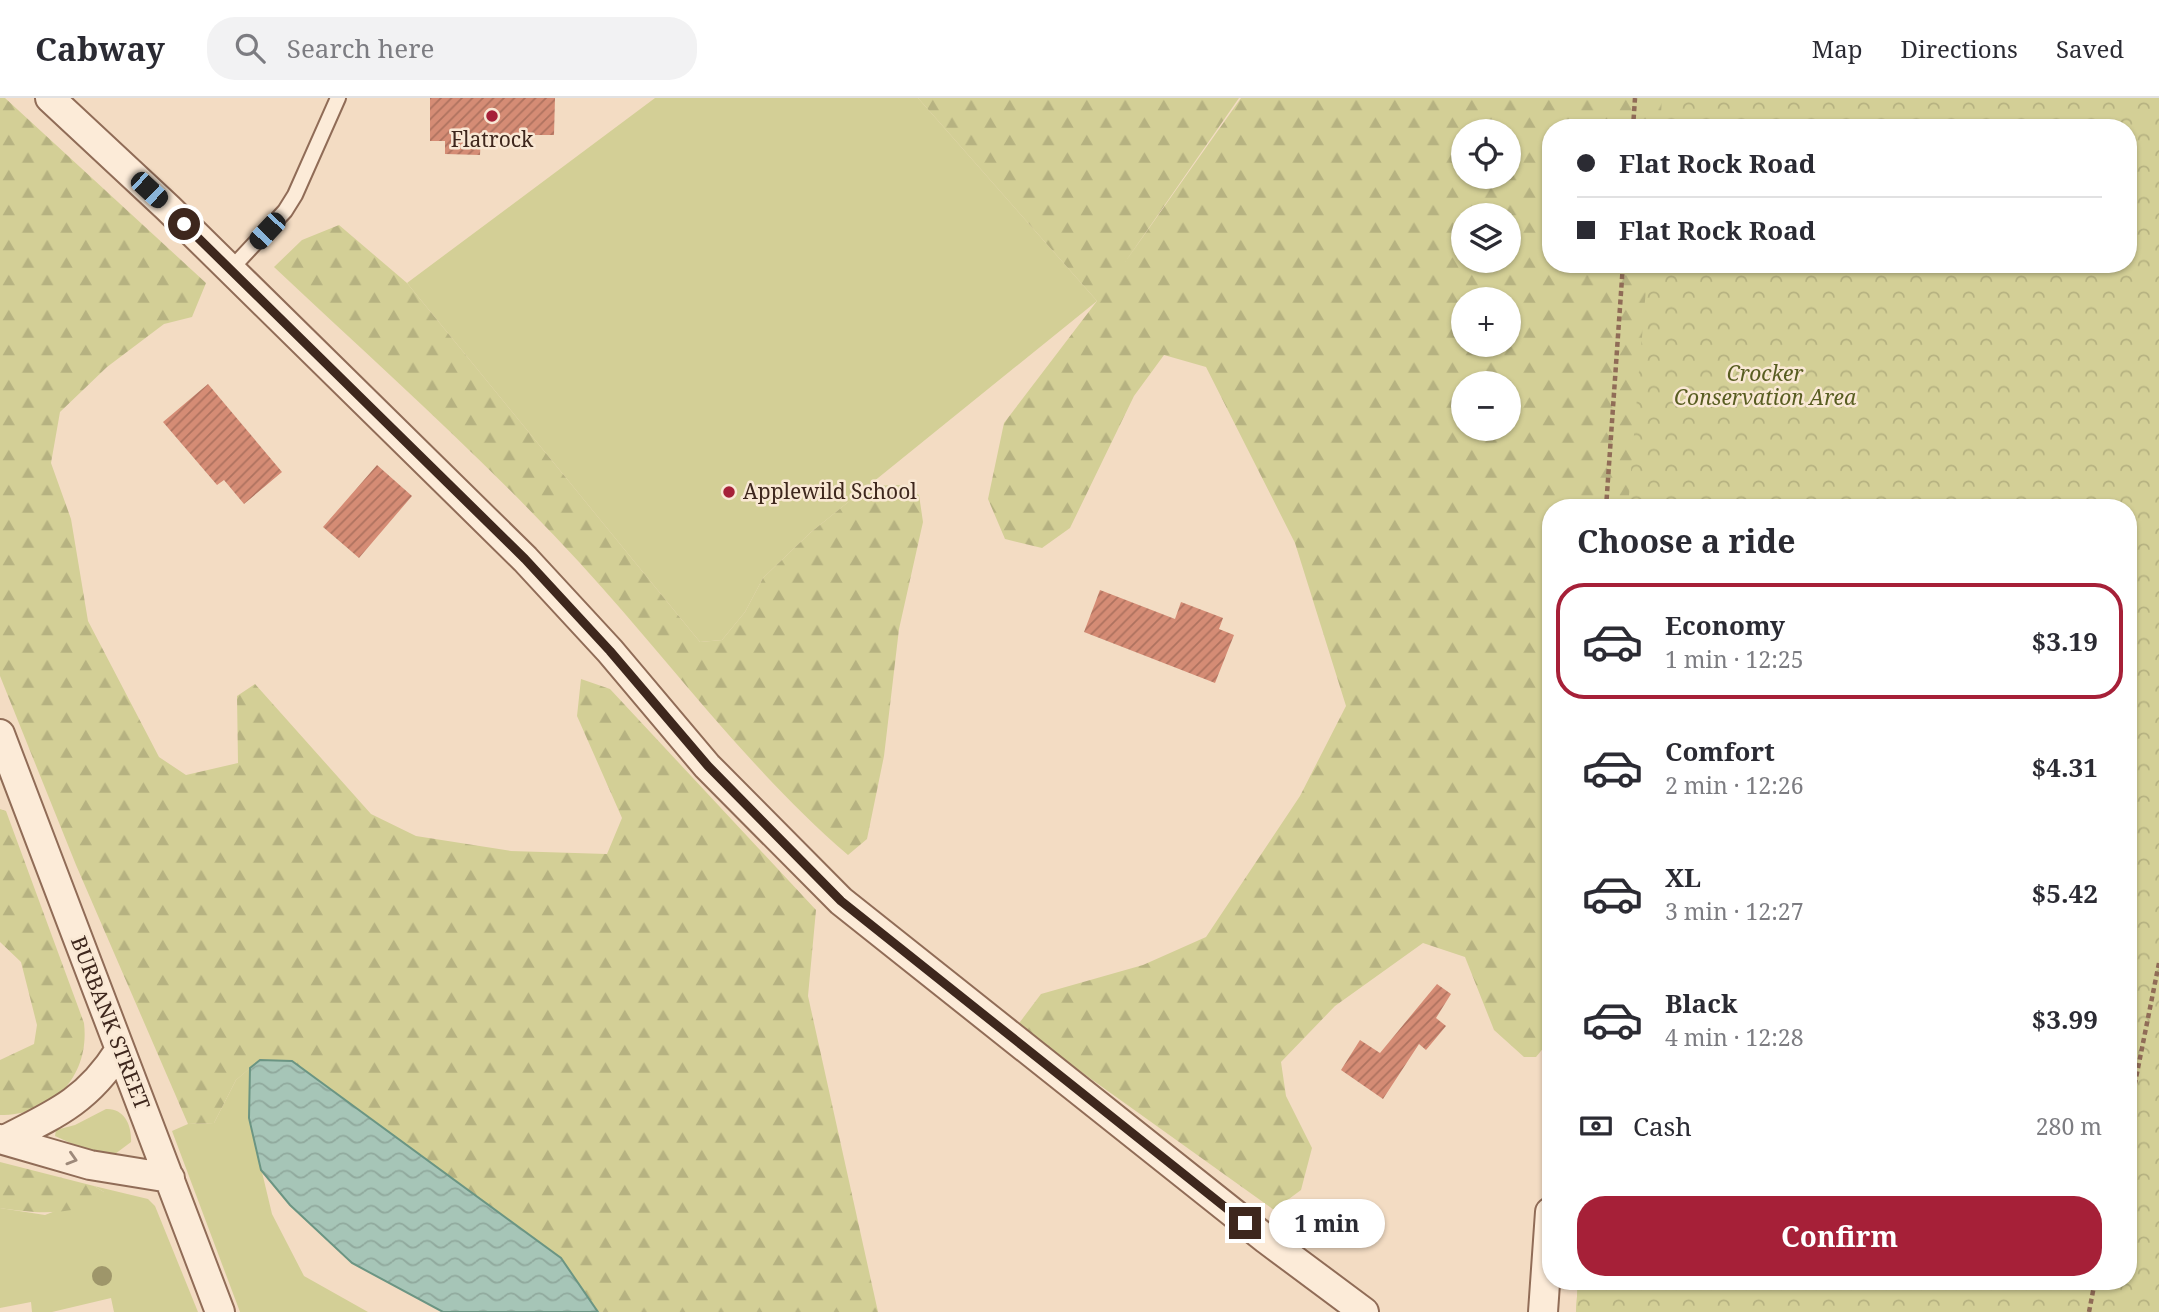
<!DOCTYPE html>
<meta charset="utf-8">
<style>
:root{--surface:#fff;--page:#f2f2f3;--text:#2b2b33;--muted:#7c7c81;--line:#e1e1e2;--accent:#a62038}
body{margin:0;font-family:"Noto Serif",serif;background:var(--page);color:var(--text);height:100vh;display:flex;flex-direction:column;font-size:26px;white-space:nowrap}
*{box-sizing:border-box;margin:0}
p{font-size:23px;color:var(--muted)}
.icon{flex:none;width:38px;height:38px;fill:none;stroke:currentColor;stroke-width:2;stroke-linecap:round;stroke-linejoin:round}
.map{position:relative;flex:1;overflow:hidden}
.panel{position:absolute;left:1542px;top:401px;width:595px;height:791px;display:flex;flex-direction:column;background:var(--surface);border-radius:28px;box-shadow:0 2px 5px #0004}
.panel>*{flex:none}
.hud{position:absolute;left:1542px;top:21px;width:595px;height:154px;border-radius:28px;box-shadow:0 2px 5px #0004;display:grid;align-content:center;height:154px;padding:0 35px;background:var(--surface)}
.buttons{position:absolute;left:1451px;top:21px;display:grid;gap:14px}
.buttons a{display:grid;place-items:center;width:70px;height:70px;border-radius:50%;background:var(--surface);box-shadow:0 2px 5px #0004;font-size:35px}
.end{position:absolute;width:32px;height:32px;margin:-16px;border:9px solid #3e271d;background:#fff;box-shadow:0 0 0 4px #fff}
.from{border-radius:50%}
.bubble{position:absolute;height:49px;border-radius:24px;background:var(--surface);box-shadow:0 2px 5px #0004;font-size:23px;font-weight:700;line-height:49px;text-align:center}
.car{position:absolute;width:21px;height:42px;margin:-21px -10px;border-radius:9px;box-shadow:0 0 5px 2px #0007;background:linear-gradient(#222 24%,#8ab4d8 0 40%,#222 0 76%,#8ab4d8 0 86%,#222 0)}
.hud b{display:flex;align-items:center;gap:24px;height:66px;font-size:26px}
.hud b+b{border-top:2px solid var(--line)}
.hud i{width:18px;height:18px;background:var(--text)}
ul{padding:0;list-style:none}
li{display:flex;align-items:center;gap:21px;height:116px;margin:0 14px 10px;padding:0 21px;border:4px solid transparent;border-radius:28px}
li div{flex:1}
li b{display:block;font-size:26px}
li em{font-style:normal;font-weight:700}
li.selected{border-color:var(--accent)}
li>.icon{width:63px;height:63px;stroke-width:1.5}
h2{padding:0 35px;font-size:32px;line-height:84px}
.pay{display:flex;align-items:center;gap:18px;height:77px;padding:0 35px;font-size:26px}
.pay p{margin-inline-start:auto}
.cta{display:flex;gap:14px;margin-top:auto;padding:14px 35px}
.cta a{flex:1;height:80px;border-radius:28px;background:var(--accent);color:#fff;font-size:28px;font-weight:700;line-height:80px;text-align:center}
header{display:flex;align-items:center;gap:42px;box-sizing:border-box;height:98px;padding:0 35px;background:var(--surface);border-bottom:2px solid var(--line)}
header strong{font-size:33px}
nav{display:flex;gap:38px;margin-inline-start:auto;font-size:24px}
.search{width:490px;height:63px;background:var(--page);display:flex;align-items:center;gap:18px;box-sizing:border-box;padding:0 24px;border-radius:28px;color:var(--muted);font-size:26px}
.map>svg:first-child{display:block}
.grass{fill:#d3cf96}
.forest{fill:url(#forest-firs);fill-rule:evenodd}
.park{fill:url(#park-crowns)}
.water{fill:url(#water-waves);stroke:#6b9583;stroke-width:2}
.building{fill:url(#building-hatch)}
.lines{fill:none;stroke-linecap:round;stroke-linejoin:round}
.lane-casing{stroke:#906c57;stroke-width:18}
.street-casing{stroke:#906c57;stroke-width:32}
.path{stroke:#906c57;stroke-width:4.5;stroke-dasharray:5 3.5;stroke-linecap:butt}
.lane{stroke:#fcebd8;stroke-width:14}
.street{stroke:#fcebd8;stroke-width:28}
.tree{fill:#9e966a}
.oneway{stroke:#9d897a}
.route{stroke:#3e271d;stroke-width:9}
.poi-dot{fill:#a62038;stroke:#f9e8d4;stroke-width:2.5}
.labels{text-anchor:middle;stroke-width:5;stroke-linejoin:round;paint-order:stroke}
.poi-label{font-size:21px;fill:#3e271d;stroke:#f9e8d4}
.park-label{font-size:21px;font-style:italic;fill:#585d21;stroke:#f9e8d4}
.street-label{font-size:21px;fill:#3e271d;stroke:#f9e8d4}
</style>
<header>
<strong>Cabway</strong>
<div class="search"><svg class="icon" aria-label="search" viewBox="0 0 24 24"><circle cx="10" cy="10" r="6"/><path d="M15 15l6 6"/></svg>Search here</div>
<nav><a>Map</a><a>Directions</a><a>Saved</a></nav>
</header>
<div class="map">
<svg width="2159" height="1214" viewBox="0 0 2159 1214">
<defs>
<pattern id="forest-firs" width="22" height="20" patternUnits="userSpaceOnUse" patternTransform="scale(1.75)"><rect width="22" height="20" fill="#d3cf96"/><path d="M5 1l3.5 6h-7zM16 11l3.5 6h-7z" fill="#b6b281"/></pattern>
<pattern id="park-crowns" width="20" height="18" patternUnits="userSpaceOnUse" patternTransform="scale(1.75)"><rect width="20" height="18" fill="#d3cf96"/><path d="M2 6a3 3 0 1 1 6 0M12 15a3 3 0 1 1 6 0" fill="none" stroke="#b6b281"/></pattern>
<pattern id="water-waves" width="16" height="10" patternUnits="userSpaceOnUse" patternTransform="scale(1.75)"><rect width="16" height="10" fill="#a6c5b7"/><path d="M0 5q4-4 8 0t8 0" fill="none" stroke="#90a99d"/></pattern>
<pattern id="building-hatch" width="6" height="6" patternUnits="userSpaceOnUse" patternTransform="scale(1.75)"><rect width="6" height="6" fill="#d58c75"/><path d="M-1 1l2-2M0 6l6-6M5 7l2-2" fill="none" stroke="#ae725f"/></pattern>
</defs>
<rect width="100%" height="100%" fill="#f3dcc3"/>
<path class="grass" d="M 655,0 L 918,0 L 1097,203 L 810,435 L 763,480 L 745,514 L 722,542 L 700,544 L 407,185 Z
M 250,970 L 249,1020 L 272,1116 L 304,1178 L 368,1214 L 240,1214 L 172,1033 L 188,1026 L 214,1025 L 236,982 Z
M 106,1011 C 124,1010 132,1027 131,1044 L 115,1056 L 88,1053 L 55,1038 L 56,1032 L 75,1027 Z
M 94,1088 L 148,1101 L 155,1108 L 198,1214 L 114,1214 L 111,1200 L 52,1214 L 32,1214 L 31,1204 L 0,1210 L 0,1110 L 45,1117 L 104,1094 Z"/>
<path class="forest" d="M 0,0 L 5,0 L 206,185 L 192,219 L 164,226 L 107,269 L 60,314 L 51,365 L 71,421 L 88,523 L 159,659 L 186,677 L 238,665 L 237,598 L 255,586 L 371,716 L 416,738 L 511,753 L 607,756 L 622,720 L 577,618 L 581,581 L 610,591 L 816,812 L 808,898 L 878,1214 L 598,1214 L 561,1160 L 260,962 L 236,982 L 214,1025 L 188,1026 L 76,767 L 0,578 Z
M 918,0 L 1239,0 L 1123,167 L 1241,0 L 2159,0 L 2159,1214 L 1576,1214 L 1578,1183 L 2128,1183 L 2128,410 L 1550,410 L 1550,942 L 1536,959 L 1524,959 L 1494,932 L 1465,859 L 1423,845 L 1335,908 L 1281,964 L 1286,998 L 1312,1050 L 1301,1092 L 1274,1112 L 1017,928 L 1041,896 L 1143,867 L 1206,839 L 1300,698 L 1346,608 L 1295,445 L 1206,269 L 1164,257 L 1134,298 L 1070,430 L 1042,450 L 1005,441 L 988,401 L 1004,325 L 1097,203 ZM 1550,30 L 2128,30 L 2128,166 L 1550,166 ZM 1463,33 L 1508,33 L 1508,79 L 1463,79 ZM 1463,117 L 1508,117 L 1508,163 L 1463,163 ZM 1463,201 L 1508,201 L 1508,247 L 1463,247 ZM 1463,285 L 1508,285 L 1508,331 L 1463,331 Z
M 339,127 L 407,185 L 700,544 L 722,542 L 745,514 L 763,480 L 810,435 L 868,388 L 899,387 L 919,397 L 923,424 L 899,531 L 884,658 L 867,741 L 848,757 C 748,671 668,561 579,464 C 483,360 377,266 274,169 L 302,142 Z
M 0,711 L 6,713 L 84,925 C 90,977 54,1017 0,1017 L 0,962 L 34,946 L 37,927 L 21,864 L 0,844 Z
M 0,1064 L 94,1088 L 104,1094 L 101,1104 C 63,1117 40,1116 0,1110 Z"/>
<path class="park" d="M 1662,0 L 2159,0 L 2159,1214 L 1576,1214 L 1578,1183 L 2128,1183 L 2128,410 L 1628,409 L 1648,166 L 2128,166 L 2128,30 L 1660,30 Z"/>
<path class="water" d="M 260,962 L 292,963 L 561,1160 L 598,1214 L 443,1214 L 352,1165 L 290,1107 L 261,1072 L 249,1020 L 250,970 Z"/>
<path class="building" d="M 430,0 L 555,0 L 554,37 L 481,37 L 480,57 L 445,56 L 445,43 L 430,43 Z
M 208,286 L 282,374 L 244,406 L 224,382 L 217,387 L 163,324 Z
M 377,367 L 412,398 L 359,460 L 323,429 Z
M 1100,492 L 1175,521 L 1181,504 L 1223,520 L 1219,531 L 1234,537 L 1215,585 L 1084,534 Z
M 1437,886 L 1451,896 L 1436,920 L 1446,928 L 1426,952 L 1419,946 L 1383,1001 L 1341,972 L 1360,942 L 1380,955 Z"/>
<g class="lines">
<g class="lane-casing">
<path id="lane" d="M 230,172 L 285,113 L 295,97 L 338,0"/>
</g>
<g class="street-casing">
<path id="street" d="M 50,0 L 168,110 L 525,461 L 610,553 L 707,668 L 841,803 L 1266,1141 L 1364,1214
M 0,636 L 220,1214
M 0,1041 L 90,1067 L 170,1080
M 6,1041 C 56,1016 88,1002 119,953
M 1543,1214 L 1550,1114"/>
</g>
<path class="path" d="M 1633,30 L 1635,0
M 1606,410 L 1623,166
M 2128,1020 L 2159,865
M 2089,1214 L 2095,1183"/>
<use href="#lane" class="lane"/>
<use href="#street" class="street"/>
</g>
<circle class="tree" cx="102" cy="1178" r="10"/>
<defs><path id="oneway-chevron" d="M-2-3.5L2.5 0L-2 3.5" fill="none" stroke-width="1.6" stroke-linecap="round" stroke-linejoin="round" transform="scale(1.75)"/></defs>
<use class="oneway" href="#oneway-chevron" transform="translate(72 1061) rotate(17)"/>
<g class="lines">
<path class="route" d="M 184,126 L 525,461 L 610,553 L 708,668 L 841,803 L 1245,1125"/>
</g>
<g class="poi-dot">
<circle cx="492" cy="18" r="7"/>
<circle cx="729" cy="394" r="7"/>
</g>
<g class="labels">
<g class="poi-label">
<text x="492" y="49">Flatrock</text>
<text x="743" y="401" text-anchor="start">Applewild School</text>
</g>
<g class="park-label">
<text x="1765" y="283">Crocker<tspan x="1765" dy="24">Conservation Area</tspan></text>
</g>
<g class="street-label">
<text transform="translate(110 925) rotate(69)" y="7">BURBANK STREET</text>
</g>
</g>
</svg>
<div class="buttons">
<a><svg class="icon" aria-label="locate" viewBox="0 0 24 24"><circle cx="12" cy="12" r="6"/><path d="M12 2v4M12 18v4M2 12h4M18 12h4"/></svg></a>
<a><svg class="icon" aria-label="layers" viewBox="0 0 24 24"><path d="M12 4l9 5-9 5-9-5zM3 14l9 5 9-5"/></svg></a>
<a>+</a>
<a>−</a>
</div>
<i class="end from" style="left:184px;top:126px"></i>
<i class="end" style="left:1245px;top:1125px"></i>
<div class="bubble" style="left:1269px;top:1101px;width:116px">1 min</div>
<i class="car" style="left:149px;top:92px;rotate:133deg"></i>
<i class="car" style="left:267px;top:133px;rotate:223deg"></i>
<div class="hud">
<b><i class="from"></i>Flat Rock Road</b>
<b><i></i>Flat Rock Road</b>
</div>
<section class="panel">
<h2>Choose a ride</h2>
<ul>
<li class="selected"><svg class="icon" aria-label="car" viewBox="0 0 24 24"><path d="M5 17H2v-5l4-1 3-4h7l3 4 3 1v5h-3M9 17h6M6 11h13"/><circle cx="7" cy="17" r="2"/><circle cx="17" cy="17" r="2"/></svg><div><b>Economy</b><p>1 min · 12:25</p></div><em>$3.19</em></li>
<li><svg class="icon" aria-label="car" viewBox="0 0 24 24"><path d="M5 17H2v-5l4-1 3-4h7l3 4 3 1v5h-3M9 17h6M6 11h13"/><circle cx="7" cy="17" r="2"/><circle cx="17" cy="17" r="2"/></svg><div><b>Comfort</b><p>2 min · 12:26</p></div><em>$4.31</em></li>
<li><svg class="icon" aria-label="car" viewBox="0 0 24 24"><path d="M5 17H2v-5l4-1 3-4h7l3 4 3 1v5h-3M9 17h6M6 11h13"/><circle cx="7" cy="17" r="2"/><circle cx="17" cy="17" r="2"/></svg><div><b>XL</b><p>3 min · 12:27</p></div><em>$5.42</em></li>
<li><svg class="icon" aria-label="car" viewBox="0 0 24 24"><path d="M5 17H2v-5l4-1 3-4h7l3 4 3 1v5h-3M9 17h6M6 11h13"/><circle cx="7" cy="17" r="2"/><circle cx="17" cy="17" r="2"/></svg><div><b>Black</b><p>4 min · 12:28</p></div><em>$3.99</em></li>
</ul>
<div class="pay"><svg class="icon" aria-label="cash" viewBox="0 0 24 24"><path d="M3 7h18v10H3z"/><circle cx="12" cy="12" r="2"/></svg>Cash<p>280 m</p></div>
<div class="cta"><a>Confirm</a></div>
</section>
</div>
